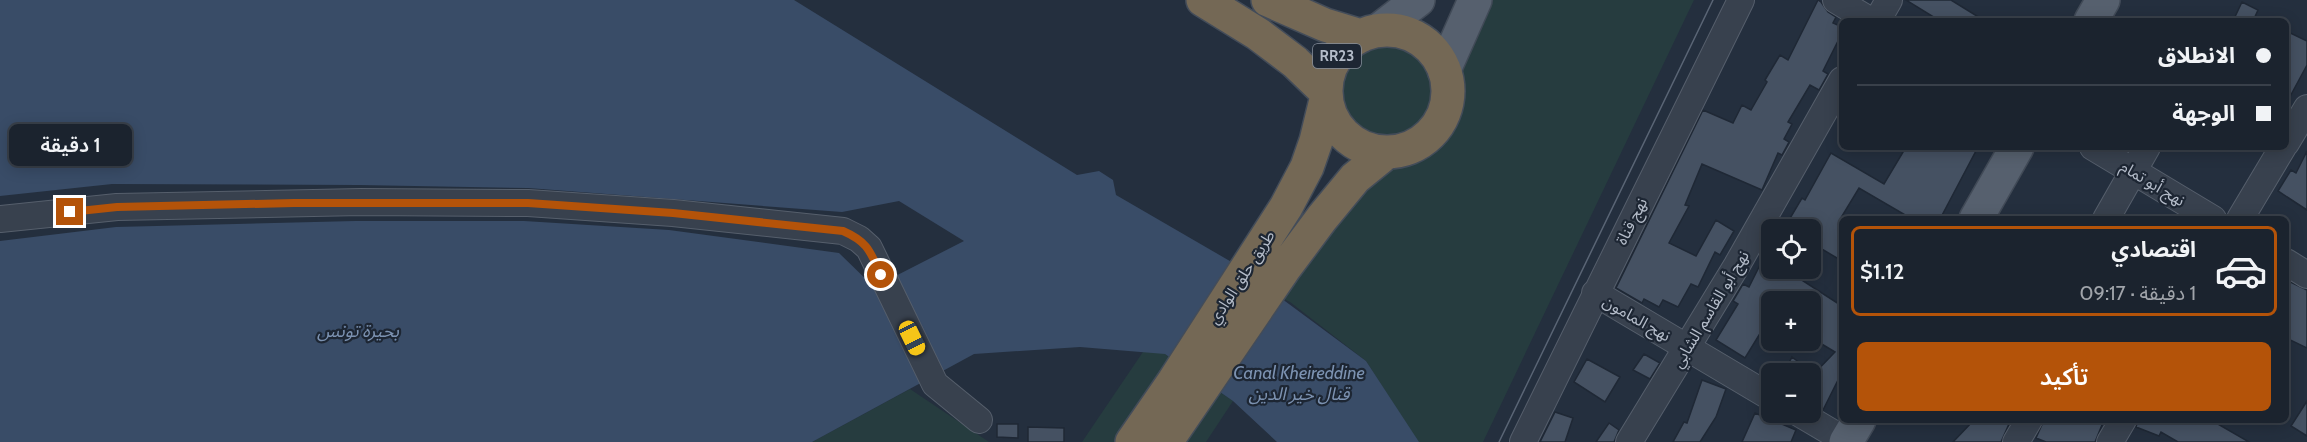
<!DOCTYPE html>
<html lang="ar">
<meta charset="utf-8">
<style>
:root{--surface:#1b232e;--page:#282f3a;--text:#f1f3f6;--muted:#a0a4aa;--line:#39404a;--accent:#b45309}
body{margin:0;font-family:Cabin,"Noto Sans Arabic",sans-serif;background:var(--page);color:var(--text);direction:rtl;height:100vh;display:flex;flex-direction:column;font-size:22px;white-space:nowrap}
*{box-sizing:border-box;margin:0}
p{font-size:20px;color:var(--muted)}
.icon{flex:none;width:33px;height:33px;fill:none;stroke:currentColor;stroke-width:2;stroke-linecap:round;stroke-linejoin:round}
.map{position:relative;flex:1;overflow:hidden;direction:ltr}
.sheet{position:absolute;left:1839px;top:216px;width:450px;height:207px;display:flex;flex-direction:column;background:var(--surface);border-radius:9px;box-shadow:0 3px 15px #0003,0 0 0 2px var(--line);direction:rtl}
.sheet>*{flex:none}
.banner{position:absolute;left:1839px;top:18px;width:450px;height:132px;border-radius:9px;box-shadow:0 3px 15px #0003,0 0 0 2px var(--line);direction:rtl;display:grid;align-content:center;height:132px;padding:0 18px;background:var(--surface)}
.tools{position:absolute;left:1761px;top:219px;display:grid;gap:12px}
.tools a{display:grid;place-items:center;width:60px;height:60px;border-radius:9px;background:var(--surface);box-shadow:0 3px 15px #0003,0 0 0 2px var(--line);font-size:30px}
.end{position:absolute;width:27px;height:27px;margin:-14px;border:8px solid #b45309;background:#fff;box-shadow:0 0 0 3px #fff}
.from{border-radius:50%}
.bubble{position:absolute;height:42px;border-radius:9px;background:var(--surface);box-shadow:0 3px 15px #0003,0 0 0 2px var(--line);font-size:20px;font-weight:600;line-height:42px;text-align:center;direction:rtl}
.car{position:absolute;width:18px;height:36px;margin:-18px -9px;border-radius:8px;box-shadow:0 0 4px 2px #0007;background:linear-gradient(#f5c518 24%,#345 0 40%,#f5c518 0 76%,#345 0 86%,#f5c518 0)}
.banner b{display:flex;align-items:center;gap:21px;height:57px;font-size:22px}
.banner b+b{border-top:2px solid var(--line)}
.banner i{width:15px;height:15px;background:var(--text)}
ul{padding:10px 0 0;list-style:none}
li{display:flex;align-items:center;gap:18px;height:90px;margin:0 12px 9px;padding:0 6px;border:3px solid transparent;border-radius:9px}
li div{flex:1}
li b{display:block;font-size:22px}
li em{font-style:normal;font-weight:600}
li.current{border-color:var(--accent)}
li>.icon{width:54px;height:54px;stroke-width:1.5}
.primary-button{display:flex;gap:12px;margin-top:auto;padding:12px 18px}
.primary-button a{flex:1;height:69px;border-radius:9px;background:var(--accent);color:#fff;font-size:24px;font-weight:600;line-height:69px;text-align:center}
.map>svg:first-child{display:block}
.green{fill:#263c3f}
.water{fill:#394c67}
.building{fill:#455162;stroke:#1f2835;stroke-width:1.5}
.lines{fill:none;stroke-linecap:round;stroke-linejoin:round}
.minor-casing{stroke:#565f6c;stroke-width:28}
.major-casing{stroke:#414a57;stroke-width:36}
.highway-casing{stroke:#434c59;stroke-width:36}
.minor{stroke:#38414e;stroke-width:26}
.major{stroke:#56606e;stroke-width:33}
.highway{stroke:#746855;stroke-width:33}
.tram{stroke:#5a6575;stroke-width:1.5}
.route{stroke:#b45309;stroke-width:8}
.labels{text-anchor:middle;stroke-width:4.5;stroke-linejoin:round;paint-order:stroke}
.shield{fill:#1d2633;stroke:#878f9c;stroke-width:1.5}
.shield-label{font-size:15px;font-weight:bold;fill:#b4bcc9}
.street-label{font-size:16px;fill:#b4bcc9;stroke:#1d2633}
.water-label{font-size:18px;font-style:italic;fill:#7c92b1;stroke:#1d2633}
</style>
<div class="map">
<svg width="2307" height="442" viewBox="0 0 2307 442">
<rect width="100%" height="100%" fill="#242f3e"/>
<path class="green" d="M 1479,0 L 1694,0 L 1483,442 L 1418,442 L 1366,361 L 1290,302 L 1276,295 L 1390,162 L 1409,158 L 1434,145 L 1449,125 L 1461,98 L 1464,80 L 1460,57 Z
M1341 89a46 46 0 1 1 92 0a46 46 0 1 1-92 0Z
M 1149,343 L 1233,401 L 1206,442 L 1082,442 Z
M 910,389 L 989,442 L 812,442 Z"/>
<path class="water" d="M 0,0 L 794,0 L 1077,175 L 1099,171 L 1113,180 L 1116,195 L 1235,264 L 1366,361 L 1419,442 L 1277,442 L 1233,401 L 1165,354 L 1080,347 L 974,354 L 812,442 L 0,442 L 0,241 L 116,227 L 355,221 L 524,221 L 669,230 L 839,253 L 874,287 L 964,241 L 899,201 L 842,212 L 528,188 L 359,185 L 112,184 L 0,196 Z"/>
<path class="building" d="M 1818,0 L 1821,2 L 1828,12 L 1836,17 L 1833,23 L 1842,27 L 1842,33 L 1823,71 L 1828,74 L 1819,90 L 1810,85 L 1788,122 L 1792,124 L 1784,139 L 1789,142 L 1782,155 L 1778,153 L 1762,190 L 1702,164 L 1685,205 L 1689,206 L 1669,243 L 1696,256 L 1716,220 L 1734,231 L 1720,255 L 1715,252 L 1698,287 L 1691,284 L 1678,307 L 1663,300 L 1659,307 L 1644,299 L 1642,303 L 1616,288 L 1703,110 L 1733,123 L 1742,105 L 1751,110 L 1767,82 L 1765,80 L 1780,55 L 1788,60 Z
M 1906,0 L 1951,0 L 1985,21 L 1940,21 Z
M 2242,2 L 2258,10 L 2253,21 L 2233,21 Z
M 2286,31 L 2307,41 L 2307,65 L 2286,104 Z
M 1906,147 L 1978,147 L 1940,219 L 1912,219 L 1859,188 L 1839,221 L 1842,223 L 1842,261 L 1810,242 L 1810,230 L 1783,230 L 1802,198 L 1805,200 L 1831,153 L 1884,184 Z
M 2307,151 L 2307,210 L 2278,191 L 2291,170 L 2296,173 Z
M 1762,261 L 1772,266 L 1772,268 L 1804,268 L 1800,279 L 1842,306 L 1842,372 L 1823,410 L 1810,403 L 1810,378 L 1835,352 L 1810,337 L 1810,302 L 1772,302 L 1772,314 L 1745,358 L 1716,340 L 1738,304 L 1733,301 L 1743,284 L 1749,287 Z
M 2286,280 L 2307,290 L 2307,348 L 2286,338 Z
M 1644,354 L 1660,363 L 1650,379 L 1633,370 Z
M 1792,357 L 1814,374 L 1783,374 Z
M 1587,359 L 1620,377 L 1605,402 L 1574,382 Z
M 1702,380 L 1726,389 L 1716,417 L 1700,442 L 1673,442 L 1684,422 L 1687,423 Z
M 2307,401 L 2307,436 L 2291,426 Z
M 1555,412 L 1573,418 L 1565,442 L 1540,442 Z
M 1755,413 L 1796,430 L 1791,442 L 1742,442 Z
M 1974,420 L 2005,420 L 2009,424 L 2001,442 L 1953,442 Z
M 2044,420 L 2104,420 L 2095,442 L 2046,442 L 2036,438 Z
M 2138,420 L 2211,420 L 2249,442 L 2178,442 L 2161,432 L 2159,436 L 2136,427 Z
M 1609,423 L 1619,430 L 1614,442 L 1596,442 Z
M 997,424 L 1018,424 L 1018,438 L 997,437 Z
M 1028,427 L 1064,428 L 1064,442 L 1028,442 Z"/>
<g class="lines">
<g class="minor-casing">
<path id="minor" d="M 1836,0 L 1871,21
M 1877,21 L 1889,0
M 2286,143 L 2307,108
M 2093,147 L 2213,219
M 0,219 L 117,207 L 361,202 L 528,203 L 673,213 L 843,231 L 859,239 L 869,248 L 935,384 L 979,420
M 2106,219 L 2147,147
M 2240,219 L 2283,147
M 2286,262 L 2307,275
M 1595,293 L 1772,398
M 1797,412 L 1848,442
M 1523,442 L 1741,0
M 1629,442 L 1737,265 L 1842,80
M 2016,442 L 2029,420
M 2110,442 L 2123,420"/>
</g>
<g class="major-casing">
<path id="major" d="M 2091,21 L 2103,0
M 1379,30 L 1418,0
M 1444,70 L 1475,0
M 1976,219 L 2017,147
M 1846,442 L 1859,420"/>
</g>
<g class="highway-casing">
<path id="highway" d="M 1203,0 L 1258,34 L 1295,62 L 1325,91
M 1268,0 L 1325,25 L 1361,36
M1326 91a61 61 0 1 1 122 0a61 61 0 1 1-122 0Z
M 1132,442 L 1174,381 L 1286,207 L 1307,167 L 1316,141 L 1326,100
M 1166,442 L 1284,269 L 1322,218 L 1355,178 L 1387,152"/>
</g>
<use href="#minor" class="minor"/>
<use href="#major" class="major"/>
<use href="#highway" class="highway"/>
<path class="tram" d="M 1499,442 L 1713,0"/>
</g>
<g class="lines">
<path class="route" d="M 70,212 L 117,207 L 294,203 L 528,203 L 673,213 L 843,231 C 868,242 870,251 881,275"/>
</g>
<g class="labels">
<rect class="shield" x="1313" y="44" width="48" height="24" rx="4.5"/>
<g class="shield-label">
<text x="1337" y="61">RR23</text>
</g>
<g class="street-label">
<text transform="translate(2153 183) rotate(31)" y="6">نهج أبو تمام</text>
<text transform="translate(1631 221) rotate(-63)" y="6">نهج قناة</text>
<text transform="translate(1241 277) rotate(-57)" y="6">طريق حلق الوادي</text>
<text transform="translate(1710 309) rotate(-59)" y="6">نهج أبو القاسم الشابي</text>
<text transform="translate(1637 318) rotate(30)" y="6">نهج المامون</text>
</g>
<g class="water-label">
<text x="358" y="337">بحيرة تونس</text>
<text x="1299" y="379">Canal Kheireddine<tspan x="1299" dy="21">قنال خير الدين</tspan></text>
</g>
</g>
</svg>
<div class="tools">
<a><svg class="icon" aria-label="locate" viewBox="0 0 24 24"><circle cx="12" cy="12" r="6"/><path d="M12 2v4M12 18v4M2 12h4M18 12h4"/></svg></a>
<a>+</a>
<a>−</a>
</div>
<i class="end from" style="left:881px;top:275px"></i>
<i class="end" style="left:70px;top:212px"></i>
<div class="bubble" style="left:9px;top:124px;width:123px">1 دقيقة</div>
<i class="car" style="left:912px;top:338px;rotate:154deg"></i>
<div class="banner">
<b><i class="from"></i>الانطلاق</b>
<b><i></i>الوجهة</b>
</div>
<section class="sheet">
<ul>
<li class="current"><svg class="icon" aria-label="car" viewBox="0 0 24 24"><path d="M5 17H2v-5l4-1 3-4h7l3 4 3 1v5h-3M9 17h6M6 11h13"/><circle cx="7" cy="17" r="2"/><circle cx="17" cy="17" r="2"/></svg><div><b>اقتصادي</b><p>1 دقيقة · 09:17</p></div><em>$1.12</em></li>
</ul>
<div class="primary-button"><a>تأكيد</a></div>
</section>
</div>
